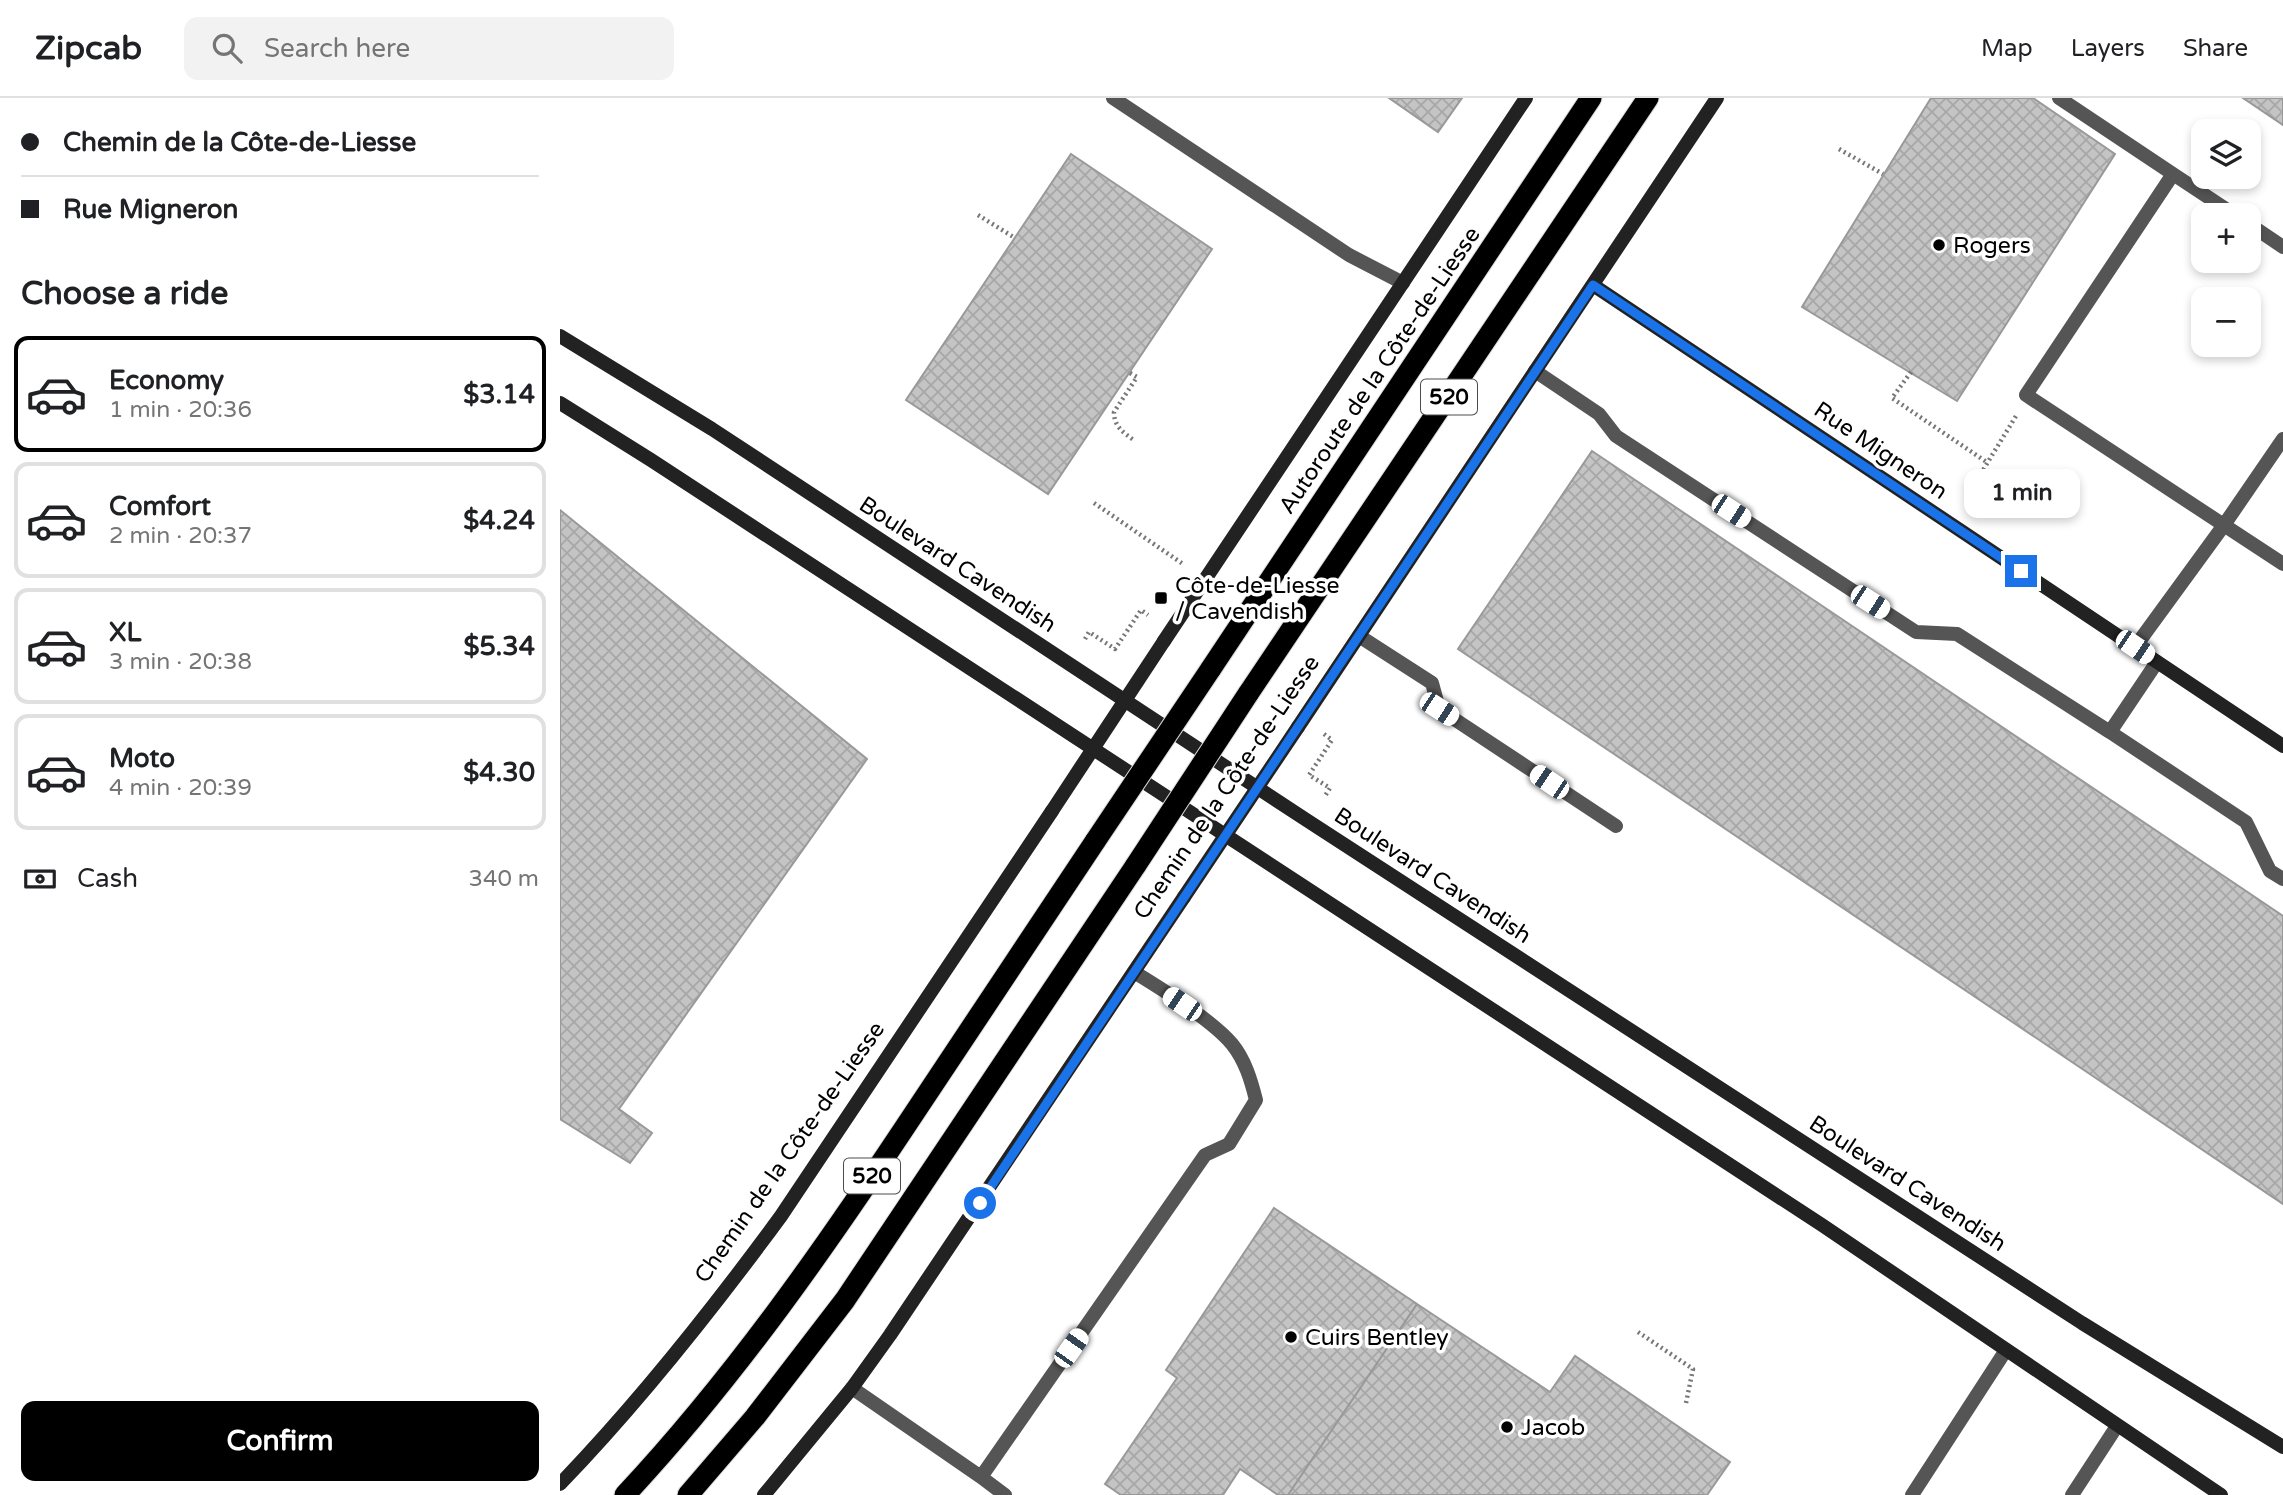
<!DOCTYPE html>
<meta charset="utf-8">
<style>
:root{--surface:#fff;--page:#f2f2f2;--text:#202124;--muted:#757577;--line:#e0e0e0;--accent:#000}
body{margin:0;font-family:"Varela Round",sans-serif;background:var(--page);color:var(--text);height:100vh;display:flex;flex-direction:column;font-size:26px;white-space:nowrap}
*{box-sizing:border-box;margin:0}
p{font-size:23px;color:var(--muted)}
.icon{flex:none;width:38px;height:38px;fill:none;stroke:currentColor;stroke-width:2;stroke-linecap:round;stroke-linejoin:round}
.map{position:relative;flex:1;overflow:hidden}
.drawer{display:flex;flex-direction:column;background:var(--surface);width:560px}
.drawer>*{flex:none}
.hud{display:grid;align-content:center;height:154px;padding:0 21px;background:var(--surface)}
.controls{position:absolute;left:1631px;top:21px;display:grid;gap:14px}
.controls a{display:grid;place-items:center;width:70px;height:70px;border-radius:14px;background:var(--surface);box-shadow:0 4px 10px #0003;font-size:35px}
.end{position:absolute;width:32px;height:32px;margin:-16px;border:9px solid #1a73e8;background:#fff;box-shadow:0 0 0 4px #fff}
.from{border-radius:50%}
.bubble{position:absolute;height:49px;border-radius:14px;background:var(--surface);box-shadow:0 4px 10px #0003;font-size:23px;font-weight:800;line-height:49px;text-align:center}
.car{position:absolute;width:21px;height:42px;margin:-21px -10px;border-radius:9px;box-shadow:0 0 5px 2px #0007;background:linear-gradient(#fff 24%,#345 0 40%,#fff 0 76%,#345 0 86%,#fff 0)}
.hud b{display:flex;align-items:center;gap:24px;height:66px;font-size:26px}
.hud b+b{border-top:2px solid var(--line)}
.hud i{width:18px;height:18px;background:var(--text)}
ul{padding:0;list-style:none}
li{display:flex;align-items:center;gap:21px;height:116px;margin:0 14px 10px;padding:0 7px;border:4px solid var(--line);border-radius:14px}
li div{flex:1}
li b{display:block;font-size:26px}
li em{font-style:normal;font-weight:800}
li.current{border-color:var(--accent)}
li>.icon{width:63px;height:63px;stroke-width:1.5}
h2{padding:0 21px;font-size:32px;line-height:84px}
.pay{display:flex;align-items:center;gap:18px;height:77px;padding:0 21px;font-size:26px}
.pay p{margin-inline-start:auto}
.action{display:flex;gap:14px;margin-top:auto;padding:14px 21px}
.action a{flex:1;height:80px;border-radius:14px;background:var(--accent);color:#fff;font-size:28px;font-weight:800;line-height:80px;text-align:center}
header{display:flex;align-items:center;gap:42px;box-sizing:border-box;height:98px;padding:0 35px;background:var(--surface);border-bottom:2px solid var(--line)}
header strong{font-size:33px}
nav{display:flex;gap:38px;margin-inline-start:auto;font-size:24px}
.search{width:490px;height:63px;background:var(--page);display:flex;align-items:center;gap:18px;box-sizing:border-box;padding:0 24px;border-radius:14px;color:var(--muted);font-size:26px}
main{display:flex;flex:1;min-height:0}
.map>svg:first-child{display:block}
.building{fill:url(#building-cross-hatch);stroke:#999;stroke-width:2}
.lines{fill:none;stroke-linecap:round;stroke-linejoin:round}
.highway-casing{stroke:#dbdbdb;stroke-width:23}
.path{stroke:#777;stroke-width:4.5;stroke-dasharray:2 3.5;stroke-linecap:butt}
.lane{stroke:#555;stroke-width:14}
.secondary{stroke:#222;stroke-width:14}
.highway{stroke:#000;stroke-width:21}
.highway-bridge-casing{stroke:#dbdbdb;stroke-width:23;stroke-linecap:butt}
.secondary-bridge{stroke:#222;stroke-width:14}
.highway-bridge{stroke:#000;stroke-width:21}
.route{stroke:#1a73e8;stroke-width:9}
.poi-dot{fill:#000;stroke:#fff;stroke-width:2.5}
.labels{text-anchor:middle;stroke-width:7;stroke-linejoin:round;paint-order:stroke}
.shield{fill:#fff;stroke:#4c4c4c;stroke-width:2}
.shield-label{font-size:21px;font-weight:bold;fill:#000}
.poi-label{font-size:23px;fill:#000;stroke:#fff;text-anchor:start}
.street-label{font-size:23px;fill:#000;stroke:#fff}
</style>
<header>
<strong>Zipcab</strong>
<div class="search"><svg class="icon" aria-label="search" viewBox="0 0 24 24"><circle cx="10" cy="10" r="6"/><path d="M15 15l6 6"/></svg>Search here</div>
<nav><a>Map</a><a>Layers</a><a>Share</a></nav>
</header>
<main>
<section class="drawer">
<div class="hud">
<b><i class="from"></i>Chemin de la Côte-de-Liesse</b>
<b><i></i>Rue Migneron</b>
</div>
<h2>Choose a ride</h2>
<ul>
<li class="current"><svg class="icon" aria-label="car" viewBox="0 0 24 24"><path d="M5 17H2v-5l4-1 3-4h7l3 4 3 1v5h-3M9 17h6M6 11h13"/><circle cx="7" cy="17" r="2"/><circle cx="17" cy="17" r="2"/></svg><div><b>Economy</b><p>1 min · 20:36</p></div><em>$3.14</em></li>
<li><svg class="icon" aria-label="car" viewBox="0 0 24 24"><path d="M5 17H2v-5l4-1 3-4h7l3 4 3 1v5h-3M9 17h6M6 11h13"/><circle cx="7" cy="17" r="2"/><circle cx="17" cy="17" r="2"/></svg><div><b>Comfort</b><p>2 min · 20:37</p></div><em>$4.24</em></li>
<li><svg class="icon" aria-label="car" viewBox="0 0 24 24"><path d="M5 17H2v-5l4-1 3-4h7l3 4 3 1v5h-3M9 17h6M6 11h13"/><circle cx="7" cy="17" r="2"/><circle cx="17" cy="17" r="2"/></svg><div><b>XL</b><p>3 min · 20:38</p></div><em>$5.34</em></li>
<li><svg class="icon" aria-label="car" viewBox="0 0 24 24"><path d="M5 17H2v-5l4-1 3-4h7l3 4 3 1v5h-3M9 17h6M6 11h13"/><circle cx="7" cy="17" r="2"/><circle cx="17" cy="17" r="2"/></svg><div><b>Moto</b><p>4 min · 20:39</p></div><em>$4.30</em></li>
</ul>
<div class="pay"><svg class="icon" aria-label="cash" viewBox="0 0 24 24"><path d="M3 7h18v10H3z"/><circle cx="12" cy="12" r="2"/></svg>Cash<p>340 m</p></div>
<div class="action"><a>Confirm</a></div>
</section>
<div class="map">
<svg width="1723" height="1397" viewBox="0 0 1723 1397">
<defs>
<pattern id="building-cross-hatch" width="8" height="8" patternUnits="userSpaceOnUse" patternTransform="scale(1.75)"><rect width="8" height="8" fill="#c4c4c4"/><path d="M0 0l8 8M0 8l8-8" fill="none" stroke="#a7a7a7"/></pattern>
</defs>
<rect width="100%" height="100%" fill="#fff"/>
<path class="building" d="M 829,0 L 902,0 L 878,34 Z
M 1371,0 L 1473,0 L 1555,56 L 1397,303 L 1242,209 Z
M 1683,0 L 1723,0 L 1723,27 Z
M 511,56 L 652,151 L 488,396 L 346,302 Z
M 1032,353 L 1723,818 L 1723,1106 L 898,551 Z
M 0,412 L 307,661 L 59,1011 L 92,1035 L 70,1065 L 0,1021 Z
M 714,1110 L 857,1206 L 728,1397 L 718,1397 L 680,1371 L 663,1397 L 561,1397 L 545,1386 L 617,1280 L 606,1272 Z
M 857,1206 L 990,1294 L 1015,1258 L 1170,1364 L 1147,1397 L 728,1397 Z"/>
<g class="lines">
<g class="highway-casing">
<path id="highway" d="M 650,572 L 1031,0
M 688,596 L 1088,0
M 65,1397 C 177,1277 269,1144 359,1008 C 418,919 477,831 536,742
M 128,1397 L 195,1319 L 285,1202 L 576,767"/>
</g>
<path class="path" d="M 1279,51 L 1323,76
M 418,117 L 455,140
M 1351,274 L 1332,300 L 1428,365
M 570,275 L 577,279 L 554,314 C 554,329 564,335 575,343
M 1409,395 L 1456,318
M 534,405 L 623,466
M 525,541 L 529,534 L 555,551 L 581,512 L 588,517
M 764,636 L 772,642 L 749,677 L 770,690 L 765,698
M 1078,1234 L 1133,1271 L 1126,1305"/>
<path class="lane" d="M 553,0 L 789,157 L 843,185
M 1499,0 L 1613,76 L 1466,297 L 1723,466
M 1613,76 L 1675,117
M 1689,126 L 1723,149
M 975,273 L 1039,316 L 1056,338 L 1356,534 L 1397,536 L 1550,634 L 1597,564
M 799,538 L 872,585 L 879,611 L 1056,728
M 1575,549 L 1664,427 L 1723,341
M 1550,634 L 1686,724 L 1710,773 L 1723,781
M 292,1290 L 421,1379 L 645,1057 L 669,1046 L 696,1002 C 691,982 685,962 672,946 C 652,922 602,891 574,874
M 421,1379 L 445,1397
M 1352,1397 L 1446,1252
M 1512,1397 L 1557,1328"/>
<path class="secondary" d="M 1033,187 L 1723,648
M 0,238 L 152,331 L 748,723 L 1522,1225 L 1723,1349
M 0,305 L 91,362 L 1262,1127 L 1661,1397
M 604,543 L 966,0
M 738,629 L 1157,0
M 0,1386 C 81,1302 152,1212 221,1118 L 492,713
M 204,1397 L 292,1290 L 330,1237 L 624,799"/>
<use href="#highway" class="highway"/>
<g class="highway-bridge-casing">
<path id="highway-bridge" d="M 536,742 L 650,572
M 576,767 L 688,596"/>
</g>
<path class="secondary-bridge" d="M 492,713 L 604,543
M 624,799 L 738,629"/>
<use href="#highway-bridge" class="highway-bridge"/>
</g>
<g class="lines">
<path class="route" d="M 420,1105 L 1033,187 L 1461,473"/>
</g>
<g class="poi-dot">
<circle cx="1379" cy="147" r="7"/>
<rect x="594" y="493" width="14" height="14" rx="3.5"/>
<circle cx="731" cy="1239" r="7"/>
<circle cx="947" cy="1329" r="7"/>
</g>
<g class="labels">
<g class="shield">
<rect x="861" y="281.5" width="56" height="35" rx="5"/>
<rect x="284" y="1060.5" width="56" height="35" rx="5"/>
</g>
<g class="shield-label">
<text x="889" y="306">520</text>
<text x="312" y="1085">520</text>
</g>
<g class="poi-label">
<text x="1393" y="155">Rogers</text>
<text x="615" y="495">Côte-de-Liesse<tspan x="615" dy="26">/ Cavendish</tspan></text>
<text x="745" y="1247">Cuirs Bentley</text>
<text x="961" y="1337">Jacob</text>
</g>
<g class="street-label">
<text transform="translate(819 272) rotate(-56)" y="8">Autoroute de la Côte-de-Liesse</text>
<text transform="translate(1321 352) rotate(34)" y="8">Rue Migneron</text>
<text transform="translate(398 466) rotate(33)" y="8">Boulevard Cavendish</text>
<text transform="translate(666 689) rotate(-56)" y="8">Chemin de la Côte-de-Liesse</text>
<text transform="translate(873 777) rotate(33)" y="8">Boulevard Cavendish</text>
<text transform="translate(229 1054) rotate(-55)" y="8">Chemin de la Côte-de-Liesse</text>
<text transform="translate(1348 1085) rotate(33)" y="8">Boulevard Cavendish</text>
</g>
</g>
</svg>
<div class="controls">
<a><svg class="icon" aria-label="layers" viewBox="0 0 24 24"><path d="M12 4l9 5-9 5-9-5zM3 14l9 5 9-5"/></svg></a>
<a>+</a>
<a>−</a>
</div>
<i class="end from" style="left:420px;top:1105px"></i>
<i class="end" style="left:1461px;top:473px"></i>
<div class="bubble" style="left:1404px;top:371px;width:116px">1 min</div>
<i class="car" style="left:1171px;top:413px;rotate:123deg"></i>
<i class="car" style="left:1310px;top:504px;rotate:123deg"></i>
<i class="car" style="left:1575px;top:549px;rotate:124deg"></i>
<i class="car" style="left:879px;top:611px;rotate:123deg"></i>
<i class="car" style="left:989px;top:684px;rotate:304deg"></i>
<i class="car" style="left:622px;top:906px;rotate:304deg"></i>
<i class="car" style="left:511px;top:1250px;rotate:35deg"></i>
</div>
</main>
